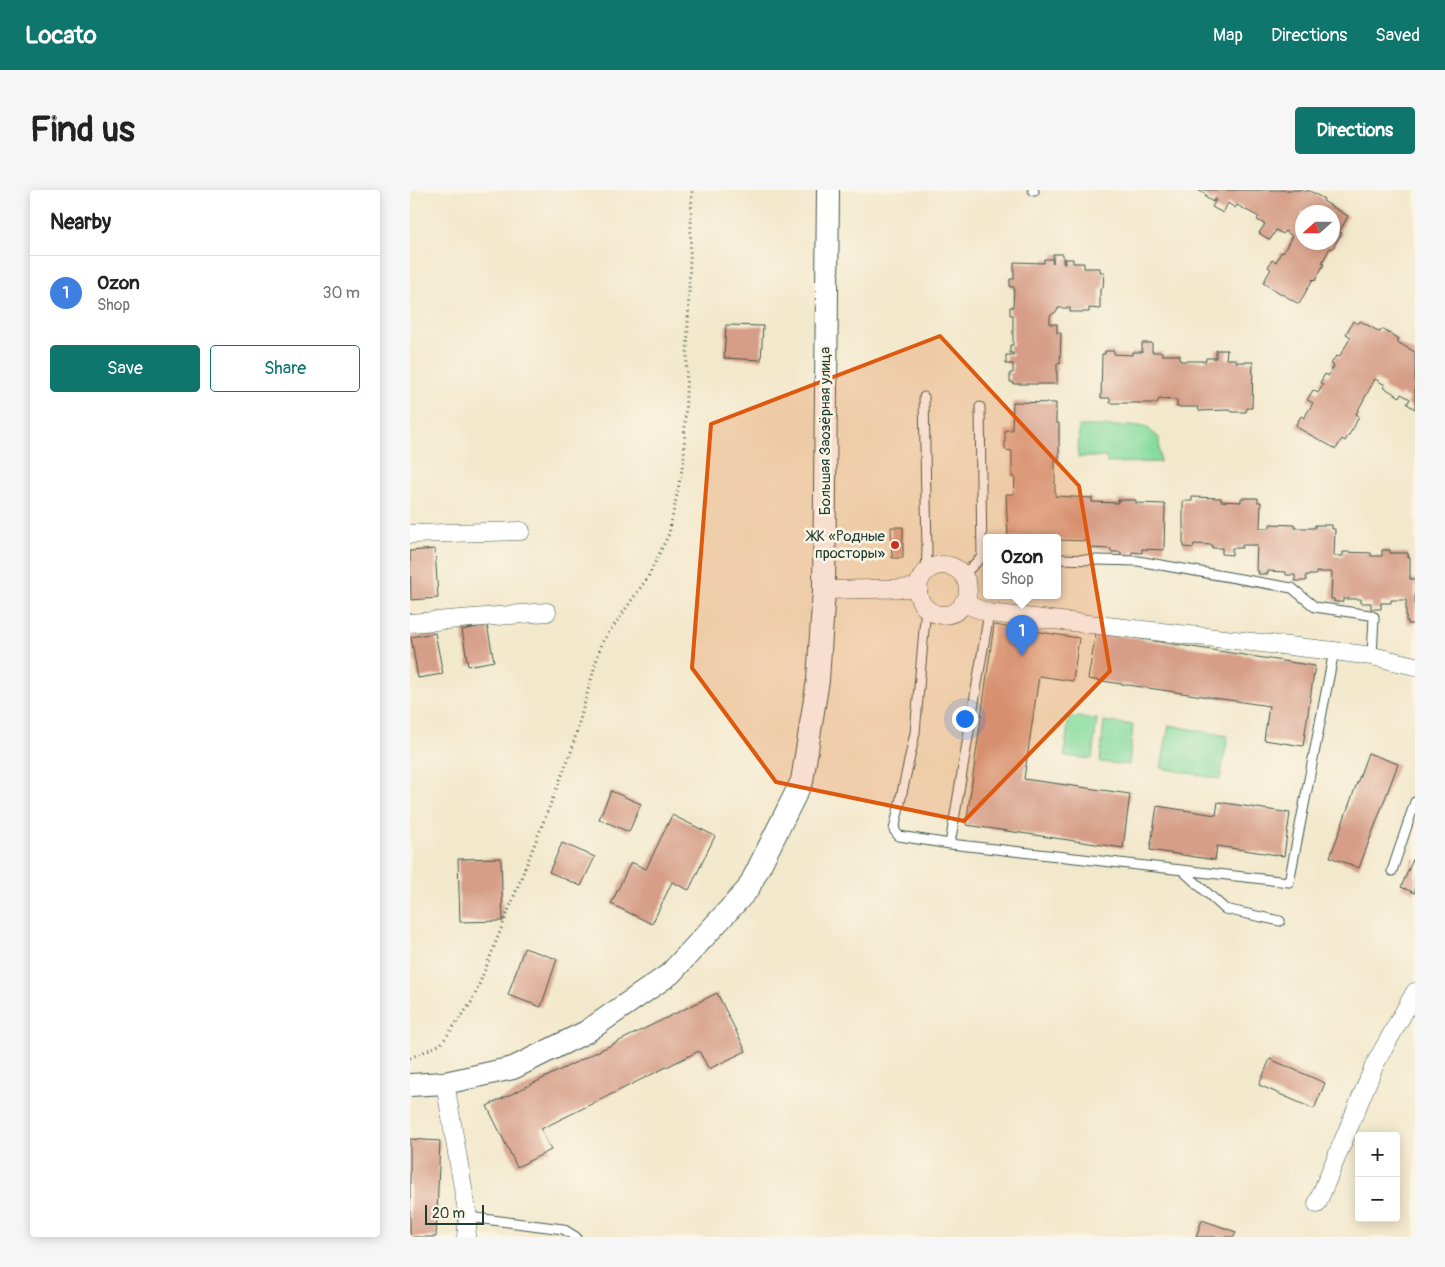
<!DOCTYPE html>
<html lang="en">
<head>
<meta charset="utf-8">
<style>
  :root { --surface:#fff; --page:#f6f6f6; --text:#222; --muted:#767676; --line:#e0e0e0; --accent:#0f766e }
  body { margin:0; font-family:Pangolin,sans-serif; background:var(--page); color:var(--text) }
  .controls { position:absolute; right:15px; bottom:15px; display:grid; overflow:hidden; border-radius:5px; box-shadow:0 2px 12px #0003 }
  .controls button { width:45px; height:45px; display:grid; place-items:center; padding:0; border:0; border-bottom:1px solid var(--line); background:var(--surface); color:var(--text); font:25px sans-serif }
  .compass { position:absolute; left:885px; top:15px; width:45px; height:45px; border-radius:50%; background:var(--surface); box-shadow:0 2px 12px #0003; rotate:249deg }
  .scale { position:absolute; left:15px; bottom:12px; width:59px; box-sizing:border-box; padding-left:5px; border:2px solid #1f3d34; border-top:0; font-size:14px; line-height:18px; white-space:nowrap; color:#1f3d34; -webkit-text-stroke:4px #fcf5e5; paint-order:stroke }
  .you { position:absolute; left:554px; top:528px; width:18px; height:18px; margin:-12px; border:4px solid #fff; border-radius:50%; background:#1a73e8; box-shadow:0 0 0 8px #1a73e833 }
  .badge { display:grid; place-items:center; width:32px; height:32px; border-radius:50%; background:var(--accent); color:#fff; font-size:16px; font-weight:700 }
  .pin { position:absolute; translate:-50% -41px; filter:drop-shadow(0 1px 2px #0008) }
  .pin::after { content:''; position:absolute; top:26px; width:18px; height:15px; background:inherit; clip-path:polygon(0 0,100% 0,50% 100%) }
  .popup { position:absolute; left:573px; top:344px; width:78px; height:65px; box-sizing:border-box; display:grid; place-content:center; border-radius:5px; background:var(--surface); filter:drop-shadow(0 1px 4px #0005); font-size:16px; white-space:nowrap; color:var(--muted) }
  .popup b { font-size:19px; color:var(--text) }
  .popup::after { content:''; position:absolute; left:50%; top:100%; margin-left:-10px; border:10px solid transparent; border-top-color:var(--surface) }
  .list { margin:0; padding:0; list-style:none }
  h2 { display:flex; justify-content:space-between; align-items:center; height:65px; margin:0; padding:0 20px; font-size:21px }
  h2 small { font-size:16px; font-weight:400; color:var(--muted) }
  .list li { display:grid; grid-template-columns:32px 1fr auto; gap:15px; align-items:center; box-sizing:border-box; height:75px; padding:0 20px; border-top:1px solid var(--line) }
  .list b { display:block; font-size:19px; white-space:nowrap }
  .list p { margin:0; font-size:16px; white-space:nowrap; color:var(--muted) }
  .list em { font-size:16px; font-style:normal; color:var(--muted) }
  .actions { display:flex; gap:10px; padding:15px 20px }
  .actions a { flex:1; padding:11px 0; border:1px solid var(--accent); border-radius:5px; text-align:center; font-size:18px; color:var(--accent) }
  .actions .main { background:var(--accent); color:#fff }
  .map { position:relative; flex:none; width:1005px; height:1047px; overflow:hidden; border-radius:5px }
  header { display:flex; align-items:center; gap:30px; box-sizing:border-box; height:70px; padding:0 25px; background:var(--accent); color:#fff }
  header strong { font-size:24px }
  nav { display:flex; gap:28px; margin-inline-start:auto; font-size:18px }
  .intro { display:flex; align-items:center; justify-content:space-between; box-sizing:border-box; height:120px; padding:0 30px }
  h1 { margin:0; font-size:35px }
  .button { padding:12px 22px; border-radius:5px; background:var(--accent); color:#fff; font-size:18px; font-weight:700 }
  main { display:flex; gap:30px; padding:0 30px }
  aside { flex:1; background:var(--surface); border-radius:5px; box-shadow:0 2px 12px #0003 }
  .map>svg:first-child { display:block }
</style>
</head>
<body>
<header>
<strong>Locato</strong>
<nav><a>Map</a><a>Directions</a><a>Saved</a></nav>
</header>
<div class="intro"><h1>Find us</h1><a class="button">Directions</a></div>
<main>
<aside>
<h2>Nearby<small></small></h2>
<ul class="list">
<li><span class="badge" style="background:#3f7fe0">1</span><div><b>Ozon</b><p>Shop</p></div><em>30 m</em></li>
</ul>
<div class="actions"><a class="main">Save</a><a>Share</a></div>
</aside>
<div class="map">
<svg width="1005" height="1047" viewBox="0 0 1005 1047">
  <rect width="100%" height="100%" fill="#fcf5e5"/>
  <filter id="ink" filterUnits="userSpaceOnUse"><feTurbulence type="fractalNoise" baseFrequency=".02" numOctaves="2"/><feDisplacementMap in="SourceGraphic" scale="10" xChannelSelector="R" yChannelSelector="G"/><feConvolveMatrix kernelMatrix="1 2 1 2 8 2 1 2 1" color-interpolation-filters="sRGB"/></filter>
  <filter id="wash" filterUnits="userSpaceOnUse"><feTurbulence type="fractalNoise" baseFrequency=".0096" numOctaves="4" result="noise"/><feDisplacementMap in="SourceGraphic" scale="20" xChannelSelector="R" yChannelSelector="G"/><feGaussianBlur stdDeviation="1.12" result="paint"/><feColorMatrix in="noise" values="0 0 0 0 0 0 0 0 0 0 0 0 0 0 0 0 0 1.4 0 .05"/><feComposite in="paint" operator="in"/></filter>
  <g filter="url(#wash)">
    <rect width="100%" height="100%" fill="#f2e8cc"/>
    <path fill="#86dc9f" stroke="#528c6a" d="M 669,236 L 735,236 L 749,248 L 750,272 L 697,273 L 696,267 L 668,267 Z
      M 659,526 L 687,529 L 682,569 L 654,566 Z
      M 694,531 L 723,535 L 719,575 L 690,572 Z
      M 759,535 L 818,546 L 810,589 L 751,578 Z"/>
    <g id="blocks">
      <path fill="#d69e88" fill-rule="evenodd" d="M 788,0 L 893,0 L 896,2 L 898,0 L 914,9 L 913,11 L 938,26 L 929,42 L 932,43 L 922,59 L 920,58 L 912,73 L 914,74 L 905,91 L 903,89 L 889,114 L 853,93 L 861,79 L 858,77 L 862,70 L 866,72 L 871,62 L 873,63 L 882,46 L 875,41 L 873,44 L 866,40 L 860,50 L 849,43 L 855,34 L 847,30 L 849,27 L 827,15 L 825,18 L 818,13 L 813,23 L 802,17 L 806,10 L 804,9 L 803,12 L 795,7 L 796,5 ZM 892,22 L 922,22 L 922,52 L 892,52 Z
        M 643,64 L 653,64 L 653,73 L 655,73 L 654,69 L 663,69 L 663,73 L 674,73 L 674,78 L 690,78 L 690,82 L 694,82 L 693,98 L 690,98 L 690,119 L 679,118 L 679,122 L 660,122 L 660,118 L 648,118 L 648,120 L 640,126 L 640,134 L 647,134 L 647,143 L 651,143 L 650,174 L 647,173 L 647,194 L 603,194 L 603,192 L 600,192 L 600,183 L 603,183 L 603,174 L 596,174 L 596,165 L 603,165 L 603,163 L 600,163 L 600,155 L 603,155 L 603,125 L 600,125 L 600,117 L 603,117 L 604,97 L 600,97 L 600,89 L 604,89 L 604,72 L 634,73 L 634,69 L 642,69 L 643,73 Z
        M 943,131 L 948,134 L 950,131 L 970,142 L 972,139 L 989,149 L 987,152 L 1005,162 L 1005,219 L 997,214 L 1000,209 L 991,204 L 990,207 L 973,197 L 975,195 L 965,189 L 946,224 L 949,226 L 944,237 L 935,251 L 932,249 L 926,259 L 888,238 L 886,235 L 891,226 L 894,228 L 903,213 L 897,210 L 903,200 L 908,203 L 913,195 L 910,193 L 915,184 L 918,186 L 924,176 L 921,174 L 926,166 L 929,167 L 941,147 L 936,144 Z
        M 316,135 L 353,136 L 351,170 L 314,168 Z
        M 732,153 L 742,153 L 742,162 L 752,162 L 752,165 L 770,165 L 770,171 L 796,171 L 796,168 L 806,168 L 806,160 L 817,160 L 816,169 L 826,169 L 826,172 L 843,172 L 842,218 L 837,218 L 836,222 L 823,222 L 819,220 L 789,221 L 788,217 L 767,217 L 767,210 L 749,209 L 747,213 L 700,213 L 700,208 L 691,208 L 692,164 L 695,164 L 695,161 L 704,161 L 704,164 L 722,165 L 722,162 L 732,162 Z
        M 603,212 L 646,213 L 646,233 L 649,233 L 649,270 L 645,270 L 645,306 L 682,308 L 682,312 L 708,313 L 708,310 L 726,310 L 726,313 L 755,314 L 754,360 L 732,359 L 732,363 L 722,362 L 721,369 L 711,369 L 711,362 L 701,362 L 701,359 L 679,358 L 679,351 L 647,350 L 647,347 L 598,347 L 596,304 L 604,304 L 605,287 L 602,287 L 602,261 L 595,260 L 595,240 L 602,240 Z
        M 782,307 L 811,308 L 811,311 L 831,312 L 831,308 L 848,308 L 848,312 L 851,312 L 850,338 L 860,338 L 860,334 L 885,335 L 885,338 L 905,338 L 905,335 L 922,335 L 922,339 L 925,339 L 924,366 L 933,366 L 933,362 L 961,363 L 961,366 L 972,366 L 972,360 L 980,360 L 980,363 L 998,363 L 998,367 L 1000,367 L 1000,389 L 1005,389 L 1005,434 L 998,434 L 998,431 L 996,431 L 996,410 L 981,410 L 981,413 L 971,413 L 971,419 L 961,419 L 961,413 L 951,413 L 951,409 L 933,409 L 933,412 L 924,412 L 924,409 L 921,409 L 922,382 L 906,382 L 906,385 L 896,385 L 896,391 L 885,391 L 885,385 L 876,385 L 876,382 L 858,381 L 858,384 L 848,384 L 849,381 L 846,381 L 847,355 L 832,355 L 832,358 L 822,358 L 822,365 L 812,364 L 812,358 L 802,358 L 802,355 L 784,354 L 783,358 L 774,357 L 774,354 L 773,354 L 773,311 L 782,311 Z
        M 481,337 L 493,337 L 493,368 L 482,368 Z
        M 25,359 L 28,408 L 1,410 L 0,361 Z
        M 77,435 L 84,471 L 58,476 L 52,440 Z
        M 584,435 L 669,448 L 663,491 L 629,486 L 614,589 L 720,604 L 713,658 L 556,635 Z
        M 686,442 L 905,476 L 893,556 L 854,550 L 859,516 L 678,489 Z
        M 25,443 L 33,484 L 8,488 L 1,447 Z
        M 958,563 L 988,574 L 949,678 L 920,667 Z
        M 201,601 L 231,614 L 219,642 L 189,629 Z
        M 808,612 L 880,623 L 874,666 L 807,656 L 805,670 L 740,660 L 747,616 L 806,625 Z
        M 262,625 L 305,646 L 279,700 L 262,692 L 242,734 L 201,714 L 221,672 L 236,679 Z
        M 152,653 L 185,667 L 171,696 L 139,682 Z
        M 1005,665 L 1005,703 L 991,697 Z
        M 91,668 L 93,731 L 50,732 L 48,669 Z
        M 114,758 L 147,769 L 131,817 L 98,805 Z
        M 307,803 L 336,861 L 299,879 L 289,861 L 131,939 L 141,960 L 107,977 L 77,916 Z
        M 860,869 L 915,893 L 904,919 L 849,895 Z
        M 0,949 L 30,951 L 26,1047 L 0,1047 Z
        M 792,1030 L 826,1042 L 824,1047 L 786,1047 Z"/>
    </g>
  </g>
  <g filter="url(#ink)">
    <use href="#blocks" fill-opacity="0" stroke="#3f574b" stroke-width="1"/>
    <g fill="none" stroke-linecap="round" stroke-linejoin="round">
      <g stroke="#3f574b" stroke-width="11">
        <path id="service" d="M 623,0 L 624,1
          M 514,207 L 517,361 L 516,383
          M 647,369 L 728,371 L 882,398 L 905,417 L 960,425 L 964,427 L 962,466
          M 553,385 L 572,367 L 570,217
          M 516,417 L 505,543 L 484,640 L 489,646 L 540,654
          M 579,423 L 540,654 L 879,692 L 924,461
          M 773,681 L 815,719 L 870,731
          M 982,681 L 1005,612
          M 58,1027 L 153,1039 L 166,1047"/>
      </g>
      <g stroke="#3f574b" stroke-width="19">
        <path id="minor" d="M 0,344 L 111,341
          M508 400a25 25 0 1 1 50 0a25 25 0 1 1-50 0Z
          M 414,400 L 509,398
          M 553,413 L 579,423 L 924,461 L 962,466 L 1005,476
          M 0,433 L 137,422
          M 35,893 L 58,1027 L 56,1047
          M 907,1014 L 965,874 L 1005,802"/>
      </g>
      <g stroke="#3f574b" stroke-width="24">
        <path id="tertiary" d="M 0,895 L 35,893 L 103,878 L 176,842 L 260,784 L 338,699 L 392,591 L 408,490 L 414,400 L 418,0"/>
      </g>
      <path stroke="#3f574b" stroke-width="3" stroke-dasharray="1 4" stroke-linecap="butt" d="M 0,868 L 31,854 L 63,810 L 161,562 L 191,454 L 238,387 L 259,344 L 274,269 L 282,0"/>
      <use href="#service" stroke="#fff" stroke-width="9"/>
      <use href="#minor" stroke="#fff" stroke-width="18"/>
      <use href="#tertiary" stroke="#fff" stroke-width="22"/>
    </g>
  </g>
  <path fill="#de580e" fill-opacity="0.2" stroke="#de580e" stroke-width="4" stroke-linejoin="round" d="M 530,146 L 669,296 L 700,481 L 554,631 L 366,592 L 282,478 L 301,234 Z"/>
  <circle fill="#c8321e" stroke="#fcf5e5" stroke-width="2" cx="485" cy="355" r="5"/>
  <g text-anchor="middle" stroke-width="5" stroke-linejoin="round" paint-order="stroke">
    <g font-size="15" fill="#1f3d34" stroke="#fcf5e5">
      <text transform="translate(415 241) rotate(-90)" y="5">Большая Заозёрная улица</text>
    </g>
    <g font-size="15" fill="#1f3d34" stroke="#fcf5e5" text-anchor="end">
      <text x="475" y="351">ЖК «Родные<tspan x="475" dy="17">просторы»</tspan></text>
    </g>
  </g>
</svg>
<div class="controls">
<button>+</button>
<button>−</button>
</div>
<svg class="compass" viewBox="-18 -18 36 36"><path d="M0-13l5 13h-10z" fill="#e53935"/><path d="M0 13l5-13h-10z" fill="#767676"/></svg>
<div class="scale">20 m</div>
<div class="you"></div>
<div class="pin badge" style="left:612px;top:466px;background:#3f7fe0">1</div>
<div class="popup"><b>Ozon</b>Shop</div>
</div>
</main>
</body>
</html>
